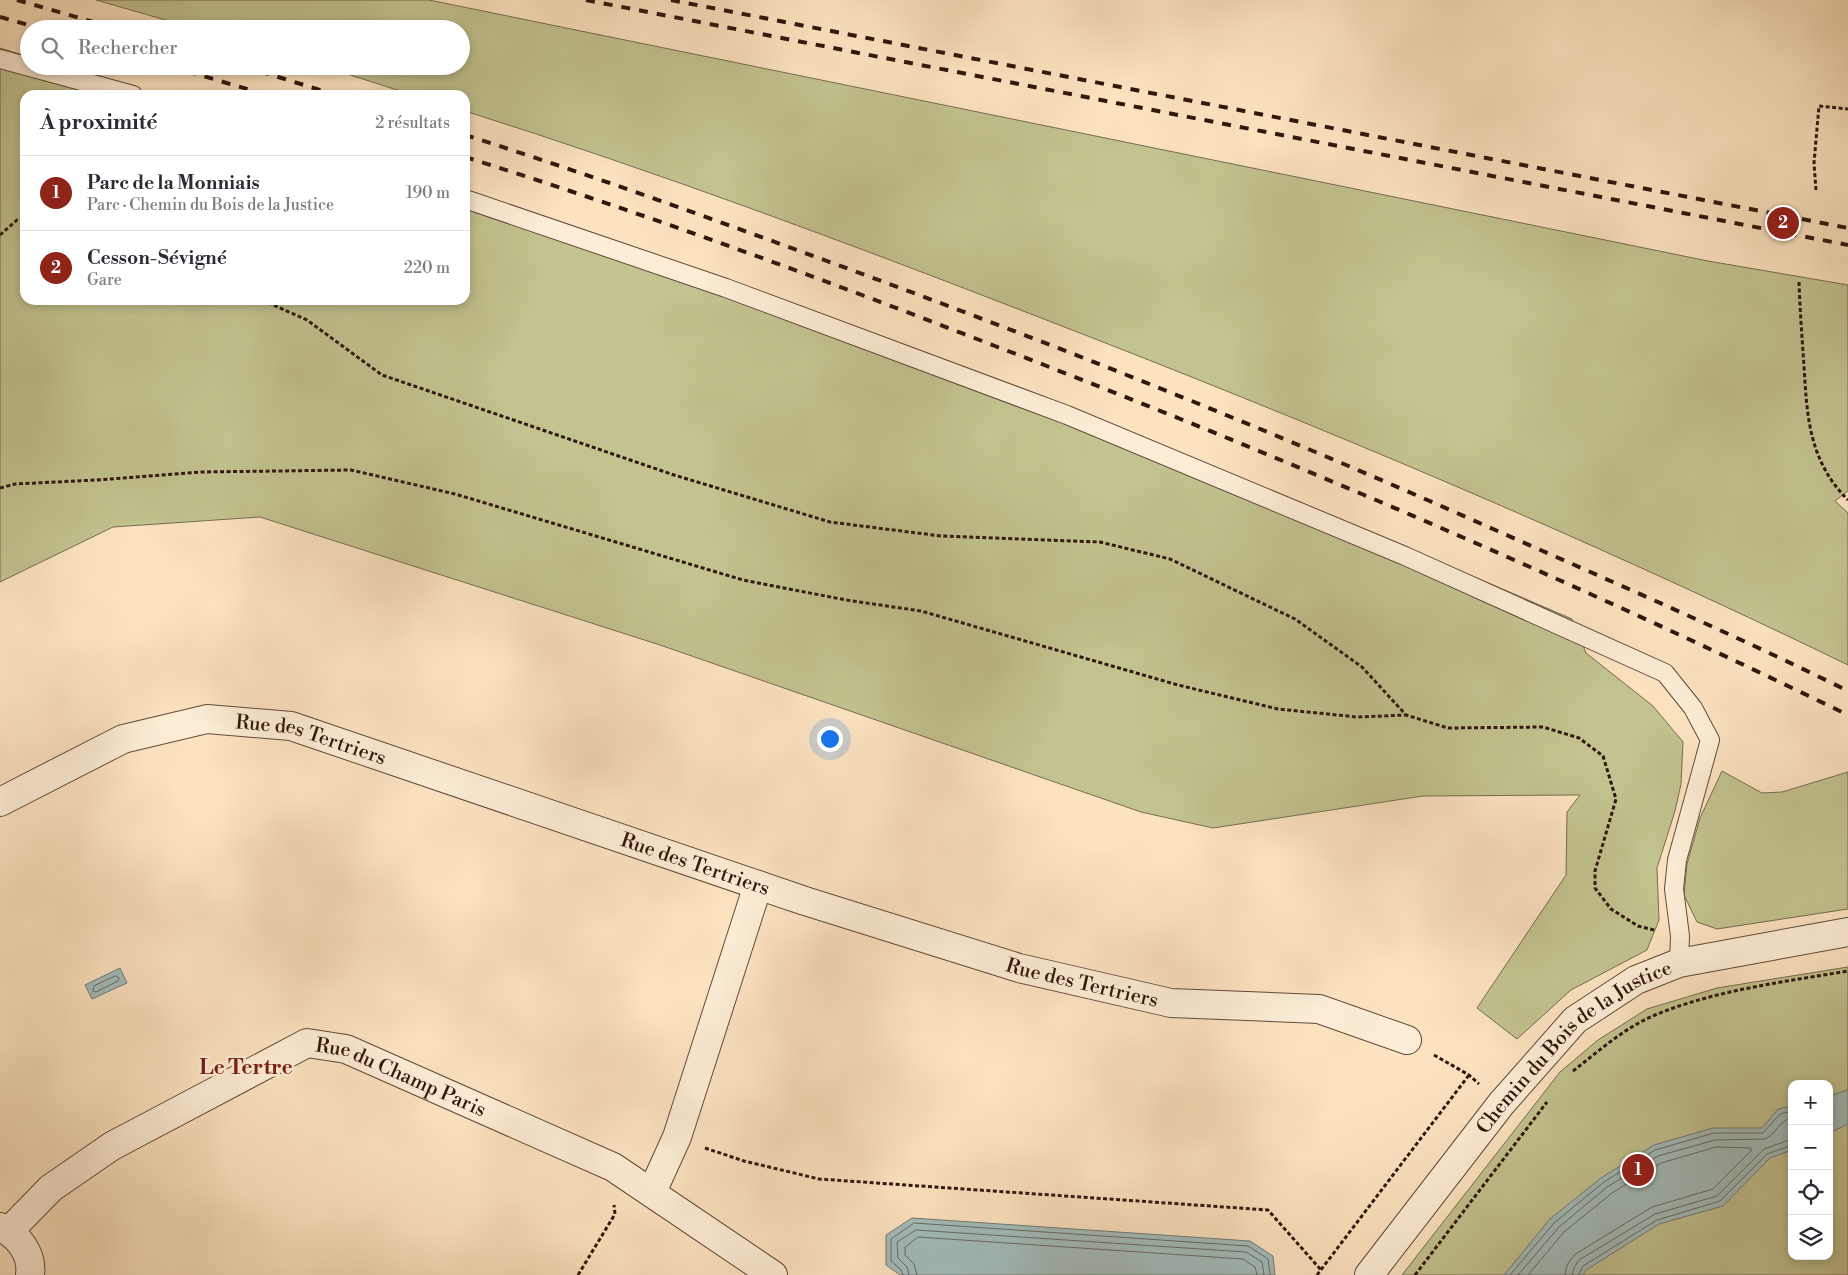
<!DOCTYPE html>
<html lang="fr">
<head>
<meta charset="utf-8">
<style>
  :root { --surface:#fff; --page:#f7f7f7; --text:#2b2b33; --muted:#7c7c81; --line:#e1e1e2; --accent:#8f2418 }
  body { margin:0; font-family:"Libre Bodoni",serif; background:var(--page); color:var(--text) }
  .controls { position:absolute; right:15px; bottom:15px; display:grid; overflow:hidden; border-radius:10px; box-shadow:0 2px 8px #0003 }
  .controls button { width:45px; height:45px; display:grid; place-items:center; padding:0; border:0; border-bottom:1px solid var(--line); background:var(--surface); color:var(--text); font:25px sans-serif }
  .you { position:absolute; left:829px; top:738px; width:18px; height:18px; margin:-12px; border:4px solid #fff; border-radius:50%; background:#1a73e8; box-shadow:0 0 0 8px #1a73e833 }
  .badge { display:grid; place-items:center; width:32px; height:32px; border-radius:50%; background:var(--accent); color:#fff; font-size:16px; font-weight:700 }
  .pin { position:absolute; translate:-50% -50%; border:2px solid #fff; box-shadow:0 1px 5px #0006 }
  .list { margin:0; padding:0; list-style:none }
  h2 { display:flex; justify-content:space-between; align-items:center; height:65px; margin:0; padding:0 20px; font-size:21px }
  h2 small { font-size:16px; font-weight:400; color:var(--muted) }
  .list li { display:grid; grid-template-columns:32px 1fr auto; gap:15px; align-items:center; box-sizing:border-box; height:75px; padding:0 20px; border-top:1px solid var(--line) }
  .list b { display:block; font-size:19px; white-space:nowrap }
  .list p { margin:0; font-size:16px; white-space:nowrap; color:var(--muted) }
  .list em { font-size:16px; font-style:normal; color:var(--muted) }
  .icon { flex:none; width:28px; height:28px; fill:none; stroke:currentColor; stroke-width:2; stroke-linecap:round; stroke-linejoin:round }
  .map { position:relative; flex:none; width:1848px; height:1275px; overflow:hidden }
  .search { position:absolute; background:var(--surface); box-shadow:0 2px 8px #0003; left:20px; top:20px; width:450px; height:55px; display:flex; align-items:center; gap:12px; box-sizing:border-box; padding:0 18px; border-radius:28px; color:var(--muted); font-size:19px }
  .panel { position:absolute; background:var(--surface); box-shadow:0 2px 8px #0003; left:20px; top:90px; width:450px; height:215px; border-radius:15px }
  .map>svg:first-child { display:block }
</style>
</head>
<body>
<div class="map">
<svg width="1848" height="1275" viewBox="0 0 1848 1275">
  <rect width="100%" height="100%" fill="#fce3c0"/>
  <filter id="stains"><feTurbulence type="fractalNoise" baseFrequency=".004" numOctaves="4"/><feColorMatrix values="0 0 0 0 .2 0 0 0 0 .09 0 0 0 0 .02 0 0 0 .5 -.17"/></filter>
  <radialGradient id="worn" r=".72"><stop offset=".6" stop-color="#630" stop-opacity="0"/><stop offset="1" stop-color="#630" stop-opacity=".3"/></radialGradient>
  <path fill="#c2c390" stroke="#786d4e" fill-rule="evenodd" d="M 96,0 L 429,0 L 1708,261 L 1848,285 L 1848,491 L 1835,501 L 1848,513 L 1848,665 C 1583,536 1311,422 1036,316 C 848,243 658,172 465,111 L 465,95 L 413,95 L 322,66 L 461,66 L 461,29 L 197,29 Z
    M 0,48 L 29,57 L 29,66 L 60,66 L 154,95 L 25,95 L 25,300 L 465,300 L 465,192 C 842,312 1210,462 1572,619 L 1586,653 L 1653,706 L 1683,742 L 1681,784 L 1675,811 L 1657,868 L 1659,920 L 1647,950 L 1571,990 L 1517,1039 L 1477,1008 L 1566,875 L 1567,812 L 1580,795 L 1423,796 L 1213,828 L 1141,812 L 660,645 L 260,517 L 113,527 L 0,582 Z
    M 1722,771 L 1762,793 L 1782,792 L 1848,772 L 1848,909 L 1717,929 L 1697,922 L 1684,895 L 1687,864 L 1700,818 Z
    M 1848,967 L 1848,1275 L 1402,1275 L 1560,1072 L 1598,1040 L 1647,1009 L 1717,988 ZM 1792,1084 L 1829,1084 L 1829,1256 L 1792,1256 Z"/>
  <path fill="#a2bcbb" stroke="#747a75" d="M 120,968 L 127,983 L 92,999 L 85,985 Z
    M 1848,1090 L 1848,1124 L 1829,1133 L 1829,1096 Z
    M 1792,1106 L 1792,1150 L 1770,1158 L 1723,1206 L 1659,1224 L 1586,1270 L 1583,1275 L 1504,1275 L 1550,1219 L 1601,1178 L 1654,1145 L 1713,1128 L 1762,1128 L 1778,1109 Z
    M 912,1218 L 1250,1241 L 1273,1256 L 1275,1275 L 900,1275 L 886,1265 L 886,1235 Z"/>
  <g fill="none" stroke-linecap="round" stroke-linejoin="round">
    <path stroke="#686a64" stroke-width="1" d="M 116,976 L 119,978 L 118,981 L 96,992 L 93,991 L 94,986 Z
      M 903,1275 L 901,1270 L 891,1261 L 891,1239 L 914,1223 L 1248,1246 L 1268,1259 L 1270,1275
      M 909,1275 L 907,1267 L 898,1258 L 897,1242 L 916,1230 L 1246,1252 L 1262,1262 L 1264,1275
      M 917,1275 L 914,1264 L 905,1255 L 905,1247 L 918,1237 L 1243,1259 L 1255,1267 L 1257,1275
      M 1510,1275 L 1554,1223 L 1604,1182 L 1655,1150 L 1714,1133 L 1763,1133 L 1780,1114 L 1792,1111
      M 1518,1275 L 1559,1227 L 1607,1187 L 1658,1156 L 1715,1140 L 1765,1139 C 1776,1134 1779,1121 1792,1117
      M 1528,1275 L 1564,1232 L 1612,1193 L 1661,1163 L 1716,1147 L 1751,1148 L 1751,1151 L 1713,1189 L 1652,1207 L 1574,1255 L 1567,1265 L 1565,1275
      M 1572,1275 L 1574,1268 L 1579,1260 L 1655,1214 L 1717,1196 L 1764,1149 L 1792,1139
      M 1579,1275 L 1583,1266 L 1657,1220 L 1720,1201 L 1767,1154 L 1792,1145"/>
    <g stroke="#624a39" stroke-width="20">
      <path id="lane" d="M 0,59 L 133,95
        M 465,199 L 726,288 L 1067,415 L 1405,556 L 1665,673 L 1693,708 L 1710,740 L 1677,860 L 1674,889 L 1680,936 L 1679,963"/>
    </g>
    <g stroke="#624a39" stroke-width="30">
      <g id="street">
        <path id="s1" d="M 0,802 L 123,739 L 207,719 L 291,726 L 805,901 L 1019,968 L 1171,1003 L 1319,1009 L 1407,1040"/>
        <path d="M 652,1192 L 677,1137 L 758,885"/>
        <path d="M 0,1227 C 18,1235 33,1254 30,1275"/>
        <path id="s2" d="M 9,1231 L 51,1188 L 112,1146 L 307,1043 L 346,1049 L 613,1167 L 773,1275"/>
        <path id="s3" d="M 1369,1275 L 1501,1104 L 1575,1020 L 1636,980 L 1679,963 L 1848,932"/>
      </g>
    </g>
    <path stroke="#2f170c" stroke-width="3" stroke-dasharray="4 2.5" stroke-linecap="butt" d="M 1816,190 L 1814,163 L 1819,106 L 1848,109
      M 0,235 L 17,220 L 25,221
      M 1799,282 C 1800,310 1802,338 1804,366 C 1807,417 1809,461 1848,500
      M 262,300 L 307,320 L 382,375 L 674,475 L 830,522 L 941,536 L 1100,542 L 1170,559 L 1295,619 L 1362,667 L 1406,715 L 1448,728 L 1543,727 L 1579,738 L 1603,756 L 1616,799 L 1595,871 L 1595,888 L 1611,909 L 1638,926 L 1654,930
      M 0,488 L 15,484 L 96,480 L 201,472 L 351,470 L 455,494 L 743,580 L 846,600 L 921,611 L 1178,685 L 1278,709 L 1357,717 L 1406,715
      M 1434,1055 L 1469,1075 L 1479,1084
      M 1573,1071 C 1599,1051 1624,1028 1655,1015 C 1716,990 1783,982 1848,971
      M 705,1148 L 744,1161 L 819,1179 L 1268,1210 L 1321,1270
      M 578,1275 L 615,1214 L 614,1205
      M 1317,1275 L 1469,1075
      M 1415,1275 L 1547,1102"/>
    <use href="#lane" stroke="#fdedd6" stroke-width="18"/>
    <use href="#street" stroke="#fdedd6" stroke-width="28"/>
    <path stroke="#2f170c" stroke-width="4" stroke-dasharray="9 9" stroke-linecap="butt" d="M 17,0 L 118,29
      M 586,0 L 1848,245
      M 671,0 L 1848,228
      M 0,17 L 43,29
      M 170,66 L 267,95
      M 243,66 L 336,95
      M 465,135 C 579,171 693,212 805,253 C 1028,334 1249,421 1466,517 C 1594,574 1723,629 1848,691
      M 465,157 C 644,213 820,278 995,346 C 1284,457 1569,579 1848,715"/>
  </g>
  <g text-anchor="middle" stroke-width="5" stroke-linejoin="round" paint-order="stroke">
    <g font-size="20" fill="#2f170c" stroke="#fdedd6">
      <text dy="7" stroke="none"><textPath href="#s1" startOffset="331">Rue des Tertriers</textPath></text>
      <text dy="7" stroke="none"><textPath href="#s1" startOffset="736">Rue des Tertriers</textPath></text>
      <text dy="7" stroke="none"><textPath href="#s1" startOffset="1141">Rue des Tertriers</textPath></text>
      <text dy="7" stroke="none"><textPath href="#s3" startOffset="310">Chemin du Bois de la Justice</textPath></text>
      <text dy="7" stroke="none"><textPath href="#s2" startOffset="455">Rue du Champ Paris</textPath></text>
    </g>
    <g font-size="21" font-weight="bold" fill="#7a1f14" stroke="#fdedd6">
      <text x="246" y="1074">Le Tertre</text>
    </g>
  </g>
  <rect width="100%" height="100%" filter="url(#stains)"/>
  <rect width="100%" height="100%" fill="url(#worn)"/>
</svg>
<div class="controls">
<button>+</button>
<button>−</button>
<button><svg class="icon" aria-label="locate" viewBox="0 0 24 24"><circle cx="12" cy="12" r="6"/><path d="M12 2v4M12 18v4M2 12h4M18 12h4"/></svg></button>
<button><svg class="icon" aria-label="layers" viewBox="0 0 24 24"><path d="M12 4l9 5-9 5-9-5zM3 14l9 5 9-5"/></svg></button>
</div>
<div class="you"></div>
<div class="pin badge" style="left:1638px;top:1170px">1</div>
<div class="pin badge" style="left:1783px;top:223px">2</div>
<div class="search"><svg class="icon" aria-label="search" viewBox="0 0 24 24"><circle cx="10" cy="10" r="6"/><path d="M15 15l6 6"/></svg>Rechercher</div>
<section class="panel">
<h2>À proximité<small>2 résultats</small></h2>
<ul class="list">
<li><span class="badge">1</span><div><b>Parc de la Monniais</b><p>Parc · Chemin du Bois de la Justice</p></div><em>190 m</em></li>
<li><span class="badge">2</span><div><b>Cesson-Sévigné</b><p>Gare</p></div><em>220 m</em></li>
</ul>
</section>
</div>
</body>
</html>
